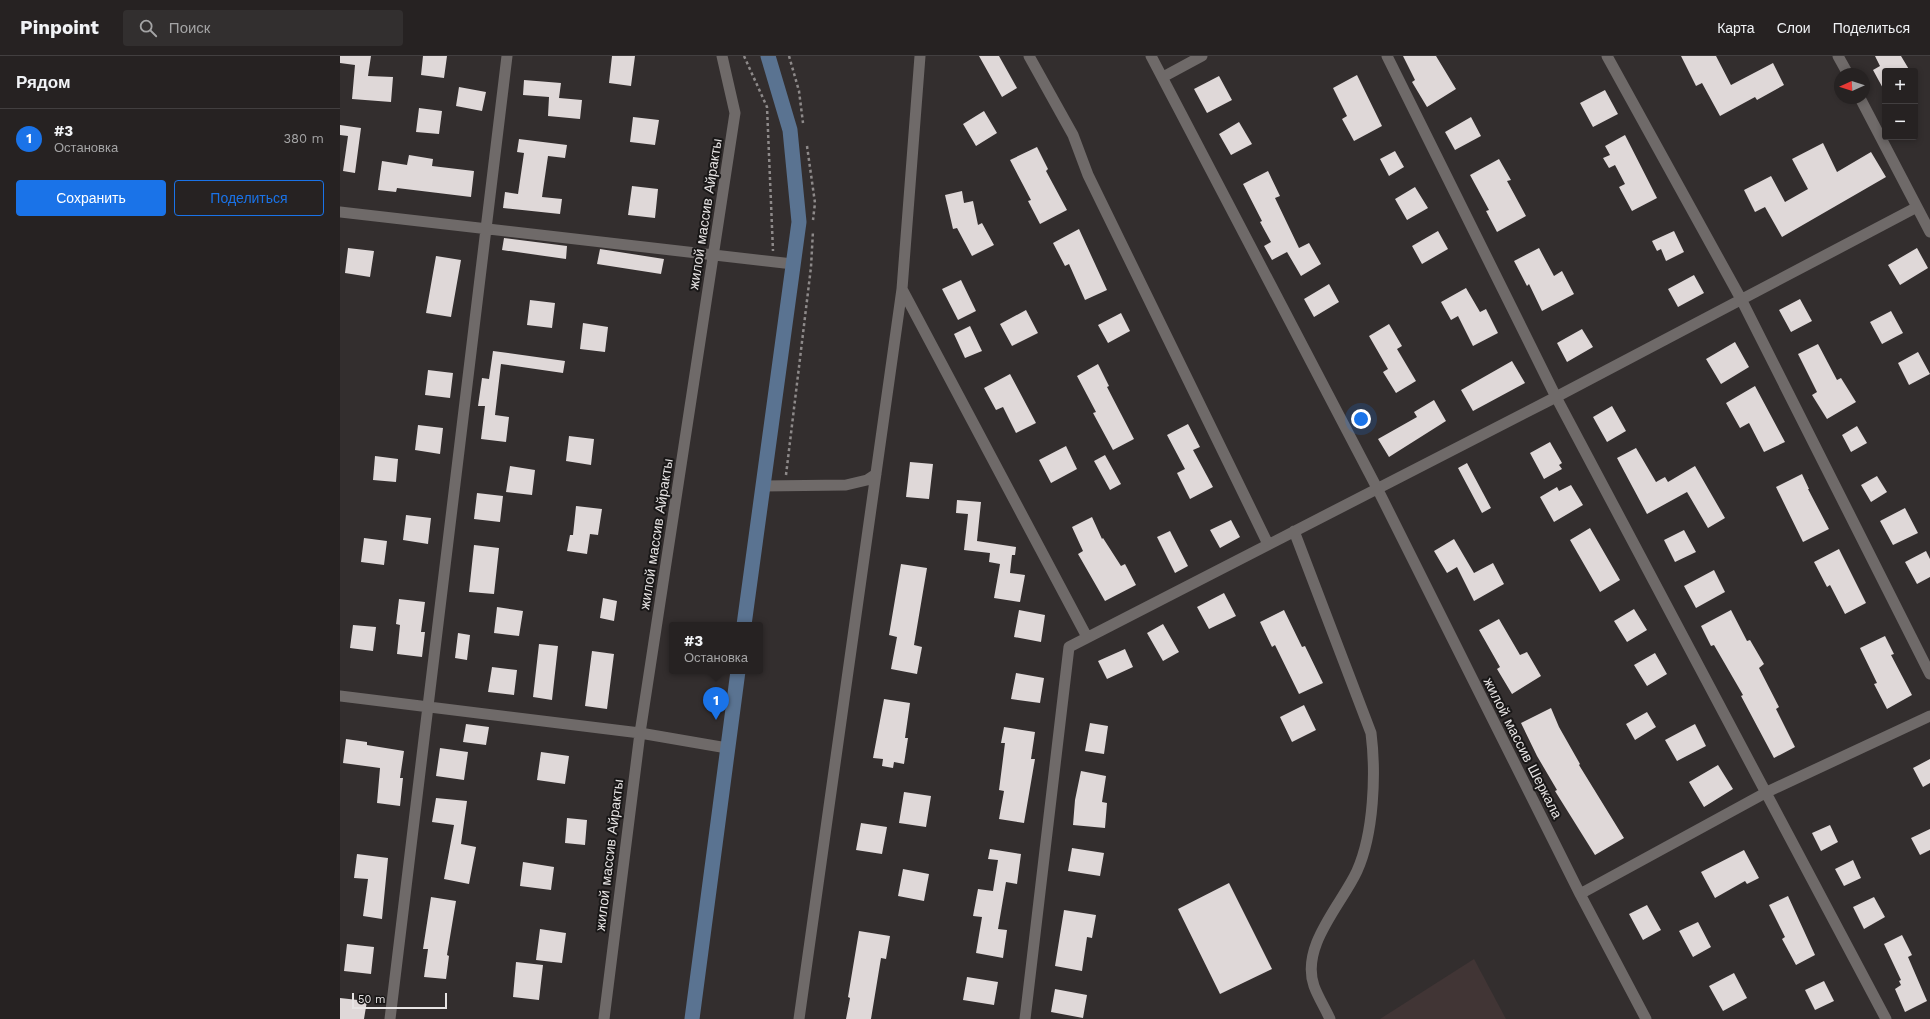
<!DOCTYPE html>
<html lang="ru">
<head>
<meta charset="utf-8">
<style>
  :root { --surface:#262222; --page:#322f2f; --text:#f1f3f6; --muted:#a4a4a5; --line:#423f40; --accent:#1a73e8 }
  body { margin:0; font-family:"Work Sans",sans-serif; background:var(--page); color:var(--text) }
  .controls { position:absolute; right:12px; top:12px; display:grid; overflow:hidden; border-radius:4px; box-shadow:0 2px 6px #0003 }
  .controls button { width:36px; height:36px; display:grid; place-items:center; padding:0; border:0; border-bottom:1px solid var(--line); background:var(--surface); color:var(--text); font:20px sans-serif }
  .compass { position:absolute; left:1494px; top:12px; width:36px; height:36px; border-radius:50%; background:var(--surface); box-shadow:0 2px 6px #0003; rotate:267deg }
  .scale { position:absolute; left:12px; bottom:10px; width:95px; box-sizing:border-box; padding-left:4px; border:2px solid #e7e4e4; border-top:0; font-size:11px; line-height:14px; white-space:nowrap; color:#e7e4e4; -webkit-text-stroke:3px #191717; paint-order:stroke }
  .you { position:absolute; left:1021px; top:363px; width:14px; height:14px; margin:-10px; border:3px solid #fff; border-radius:50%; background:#1a73e8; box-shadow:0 0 0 6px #1a73e833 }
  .badge { display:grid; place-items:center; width:26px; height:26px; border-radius:50%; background:var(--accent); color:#fff; font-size:13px; font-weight:700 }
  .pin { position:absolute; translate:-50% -33px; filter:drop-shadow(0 1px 2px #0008) }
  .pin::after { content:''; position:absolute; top:21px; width:14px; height:12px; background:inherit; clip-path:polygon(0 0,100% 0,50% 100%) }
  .popup { position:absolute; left:329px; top:566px; width:94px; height:52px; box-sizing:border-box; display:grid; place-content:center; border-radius:4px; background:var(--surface); filter:drop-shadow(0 1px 3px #0005); font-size:13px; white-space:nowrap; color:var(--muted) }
  .popup b { font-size:15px; color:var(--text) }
  .popup::after { content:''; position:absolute; left:50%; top:100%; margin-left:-8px; border:8px solid transparent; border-top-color:var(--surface) }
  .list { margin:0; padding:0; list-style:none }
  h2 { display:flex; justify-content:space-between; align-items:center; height:52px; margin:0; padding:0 16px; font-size:17px }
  h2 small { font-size:13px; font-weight:400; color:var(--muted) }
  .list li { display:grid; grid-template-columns:26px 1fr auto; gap:12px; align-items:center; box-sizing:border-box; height:60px; padding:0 16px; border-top:1px solid var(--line) }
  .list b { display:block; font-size:15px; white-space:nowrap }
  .list p { margin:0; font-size:13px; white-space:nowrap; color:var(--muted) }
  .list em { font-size:13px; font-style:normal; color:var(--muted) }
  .actions { display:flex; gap:8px; padding:12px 16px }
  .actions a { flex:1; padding:9px 0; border:1px solid var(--accent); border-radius:4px; text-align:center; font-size:14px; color:var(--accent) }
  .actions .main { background:var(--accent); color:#fff }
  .icon { flex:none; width:22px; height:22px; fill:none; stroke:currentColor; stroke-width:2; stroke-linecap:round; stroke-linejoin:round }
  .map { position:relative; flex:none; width:1590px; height:963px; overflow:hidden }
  header { display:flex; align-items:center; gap:24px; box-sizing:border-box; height:56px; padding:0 20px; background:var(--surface); border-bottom:1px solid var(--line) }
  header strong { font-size:19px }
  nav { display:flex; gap:22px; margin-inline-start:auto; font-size:14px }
  .search { width:280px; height:36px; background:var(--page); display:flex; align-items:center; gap:10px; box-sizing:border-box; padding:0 14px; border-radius:4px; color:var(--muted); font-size:15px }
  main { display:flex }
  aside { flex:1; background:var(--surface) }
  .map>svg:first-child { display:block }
</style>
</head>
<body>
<header>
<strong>Pinpoint</strong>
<div class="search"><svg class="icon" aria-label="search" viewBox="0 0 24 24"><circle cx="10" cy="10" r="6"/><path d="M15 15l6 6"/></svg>Поиск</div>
<nav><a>Карта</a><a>Слои</a><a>Поделиться</a></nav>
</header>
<main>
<aside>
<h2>Рядом<small></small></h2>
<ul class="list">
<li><span class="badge">1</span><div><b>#3</b><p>Остановка</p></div><em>380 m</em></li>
</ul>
<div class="actions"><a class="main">Сохранить</a><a>Поделиться</a></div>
</aside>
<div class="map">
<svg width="1590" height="963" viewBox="0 0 1590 963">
  <rect width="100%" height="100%" fill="#332e2e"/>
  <path fill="#413535" d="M 1134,903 L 1166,963 L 1040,963 Z"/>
  <path fill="#dfd8d8" d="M 0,0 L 31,0 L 28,20 L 53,21 L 51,46 L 12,43 L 15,9 L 0,7 Z
    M 83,0 L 107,0 L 104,22 L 81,19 Z
    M 272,0 L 295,0 L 291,30 L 269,27 Z
    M 639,0 L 659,0 L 677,32 L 662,41 Z
    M 1063,0 L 1096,0 L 1116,33 L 1087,51 L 1072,26 L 1075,24 Z
    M 1341,0 L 1376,0 L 1391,29 L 1433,7 L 1444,29 L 1417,44 L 1415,41 L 1380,60 L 1362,27 L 1356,30 Z
    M 1535,0 L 1561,0 L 1570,15 L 1545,15 L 1545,36 L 1533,14 L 1540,10 Z
    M 1017,19 L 1042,70 L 1014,85 L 1002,63 L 1007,60 L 993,32 Z
    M 879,20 L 892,44 L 867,57 L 854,33 Z
    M 184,24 L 221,27 L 219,42 L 242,44 L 240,63 L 208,60 L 209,41 L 183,39 Z
    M 119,31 L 146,36 L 142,55 L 116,50 Z
    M 1265,34 L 1278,58 L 1253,71 L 1240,47 Z
    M 79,52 L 102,55 L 99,78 L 76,76 Z
    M 644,55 L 657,77 L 636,90 L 623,68 Z
    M 293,61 L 319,64 L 315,89 L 290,86 Z
    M 1131,61 L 1141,80 L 1115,94 L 1105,76 Z
    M 899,66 L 912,88 L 891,99 L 879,78 Z
    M 0,69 L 21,72 L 15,117 L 3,115 L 8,80 L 0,79 Z
    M 1285,79 L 1317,142 L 1292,155 L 1279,131 L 1285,128 L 1275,109 L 1269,112 L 1263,102 L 1270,99 L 1265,90 Z
    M 179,83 L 227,89 L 225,102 L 208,100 L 202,141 L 222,143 L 220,158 L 163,152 L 165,136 L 178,138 L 184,97 L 177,96 Z
    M 1483,87 L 1497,116 L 1531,96 L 1546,121 L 1442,181 L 1425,151 L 1415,156 L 1404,134 L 1431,120 L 1445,146 L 1468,133 L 1452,103 Z
    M 697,91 L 708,113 L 706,115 L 727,154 L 700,168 L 688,145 L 691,144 L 670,104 Z
    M 1055,95 L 1064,111 L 1049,120 L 1040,103 Z
    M 69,99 L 93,103 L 92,110 L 134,115 L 131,141 L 57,132 L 56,136 L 38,134 L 42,105 L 67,109 Z
    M 1159,103 L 1171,124 L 1167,125 L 1186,160 L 1157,176 L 1146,155 L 1149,154 L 1130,119 Z
    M 928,115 L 940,140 L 935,142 L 959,192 L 969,187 L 981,208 L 961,220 L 947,196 L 932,204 L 924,190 L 931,186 L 920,166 L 922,165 L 903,128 Z
    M 292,130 L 318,133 L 315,162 L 288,159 Z
    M 1075,131 L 1088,152 L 1067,164 L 1055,143 Z
    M 622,135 L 624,147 L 633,145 L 638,169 L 642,167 L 654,189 L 632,200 L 617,172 L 613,173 L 605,139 Z
    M 739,173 L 767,234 L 745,244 L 729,208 L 725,210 L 713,187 Z
    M 1098,175 L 1108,193 L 1082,208 L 1072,190 Z
    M 1334,175 L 1344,196 L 1326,205 L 1321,193 L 1317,195 L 1312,185 Z
    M 164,182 L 227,190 L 226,203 L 162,194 Z
    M 8,192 L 34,195 L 30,221 L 5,217 Z
    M 1199,192 L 1214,220 L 1222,215 L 1234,238 L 1202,255 L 1189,228 L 1187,230 L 1174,205 Z
    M 1577,192 L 1588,212 L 1560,229 L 1548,209 Z
    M 260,193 L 324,203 L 321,218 L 257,208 Z
    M 96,200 L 121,204 L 111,261 L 86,257 Z
    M 1354,219 L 1364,237 L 1338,251 L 1328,233 Z
    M 621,224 L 636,255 L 618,264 L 602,233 Z
    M 989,228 L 999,246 L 974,261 L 964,243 Z
    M 1126,232 L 1140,256 L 1146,253 L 1158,277 L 1133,290 L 1118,260 L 1111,264 L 1101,246 Z
    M 1460,243 L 1472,265 L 1451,276 L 1439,254 Z
    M 190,244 L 215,247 L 212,272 L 187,269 Z
    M 686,254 L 698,277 L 672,290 L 660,268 Z
    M 1551,255 L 1563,277 L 1542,288 L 1530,266 Z
    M 781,257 L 790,275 L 768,287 L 758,269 Z
    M 243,267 L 268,271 L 265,296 L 240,293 Z
    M 1049,268 L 1062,290 L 1057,293 L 1076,325 L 1056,337 L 1043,316 L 1048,313 L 1029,280 Z
    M 630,270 L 642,295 L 625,302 L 614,278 Z
    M 1242,273 L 1253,291 L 1227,306 L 1217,287 Z
    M 1395,286 L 1409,311 L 1381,328 L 1366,303 Z
    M 1478,288 L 1497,324 L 1501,322 L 1516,346 L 1487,363 L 1472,339 L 1477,336 L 1458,298 Z
    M 153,295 L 225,305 L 223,317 L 161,308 L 155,359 L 169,361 L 166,386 L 141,383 L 145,350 L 138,350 L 142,322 L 149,323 Z
    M 1578,296 L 1590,318 L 1569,329 L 1558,307 Z
    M 1172,305 L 1185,327 L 1133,355 L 1121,334 Z
    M 758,308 L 769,330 L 767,331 L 794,383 L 773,394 L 753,357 L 756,356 L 737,320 Z
    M 88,314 L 113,317 L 110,342 L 85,339 Z
    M 670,318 L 696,367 L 676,377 L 663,351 L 656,354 L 644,332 Z
    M 1415,330 L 1445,386 L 1424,396 L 1409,367 L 1400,372 L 1386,347 Z
    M 1094,344 L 1106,365 L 1049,401 L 1038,383 L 1077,361 L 1074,356 Z
    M 1272,350 L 1286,375 L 1267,386 L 1253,361 Z
    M 848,368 L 860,391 L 853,394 L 873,431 L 850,443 L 837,417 L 845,413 L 827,379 Z
    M 78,369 L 103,372 L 100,398 L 75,394 Z
    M 1517,370 L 1527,387 L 1511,396 L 1502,379 Z
    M 229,380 L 254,383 L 251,409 L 226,405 Z
    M 1210,386 L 1222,407 L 1219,409 L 1222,413 L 1204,423 L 1190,397 Z
    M 726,390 L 737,413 L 711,427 L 699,404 Z
    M 1296,392 L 1316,426 L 1325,421 L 1328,426 L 1355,410 L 1385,462 L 1368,472 L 1347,436 L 1307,458 L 1277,402 Z
    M 765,399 L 781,428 L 770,434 L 754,405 Z
    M 35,400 L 58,403 L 56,426 L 33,424 Z
    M 570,406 L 593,408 L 589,443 L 566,441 Z
    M 1127,407 L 1151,452 L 1142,457 L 1118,412 Z
    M 170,410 L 195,414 L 192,439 L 166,436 Z
    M 1462,418 L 1469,433 L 1468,433 L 1489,473 L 1463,486 L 1436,431 Z
    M 1537,420 L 1547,436 L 1531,446 L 1521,429 Z
    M 1231,429 L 1243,449 L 1214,466 L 1200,441 L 1217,431 L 1219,435 Z
    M 137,437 L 163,440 L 160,466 L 134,463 Z
    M 617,444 L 641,446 L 637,485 L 676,491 L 675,499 L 672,499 L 670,517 L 685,519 L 680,546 L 654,542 L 660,508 L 649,506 L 650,497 L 624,494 L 628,458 L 616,457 Z
    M 236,450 L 262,453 L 258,479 L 250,478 L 247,498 L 227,495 L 230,479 L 233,479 Z
    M 1565,452 L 1578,477 L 1553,489 L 1540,465 Z
    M 66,459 L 91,462 L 88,488 L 63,484 Z
    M 752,461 L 762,483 L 763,482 L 781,510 L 785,508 L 796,529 L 765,545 L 738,498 L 743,495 L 732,471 Z
    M 891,464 L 900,481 L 880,492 L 870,474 Z
    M 1250,472 L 1280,524 L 1260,536 L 1230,484 Z
    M 1344,474 L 1356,496 L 1335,506 L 1324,484 Z
    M 830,475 L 848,510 L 835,517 L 817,481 Z
    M 24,482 L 47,485 L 44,509 L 21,506 Z
    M 1114,483 L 1134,517 L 1153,507 L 1164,528 L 1134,545 L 1117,511 L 1107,517 L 1094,495 Z
    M 134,489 L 159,492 L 154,538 L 129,536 Z
    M 1499,493 L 1526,547 L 1505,558 L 1490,529 L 1487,531 L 1474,506 Z
    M 1586,495 L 1590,503 L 1590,521 L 1577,528 L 1565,506 Z
    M 561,508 L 587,512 L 574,589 L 582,591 L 577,618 L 551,613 L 557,581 L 549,579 Z
    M 1374,514 L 1385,536 L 1356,552 L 1344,530 Z
    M 884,537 L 896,560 L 869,573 L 857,551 Z
    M 263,542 L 277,545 L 274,565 L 260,562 Z
    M 59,543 L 85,546 L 81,576 L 85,576 L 82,601 L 57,598 L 60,569 L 56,568 Z
    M 157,551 L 183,555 L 179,580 L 154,577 Z
    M 1294,553 L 1307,574 L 1287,586 L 1274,565 Z
    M 679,554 L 705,559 L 701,586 L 674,581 Z
    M 944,554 L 962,591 L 965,590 L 983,627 L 959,638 L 935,589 L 932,591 L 920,566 Z
    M 1391,554 L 1407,585 L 1410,584 L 1424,608 L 1419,612 L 1439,651 L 1436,653 L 1455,691 L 1434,702 L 1401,640 L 1403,639 L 1374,589 L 1371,590 L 1361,570 Z
    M 1159,563 L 1180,599 L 1187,596 L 1201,620 L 1172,638 L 1157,613 L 1160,611 L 1139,574 Z
    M 823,568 L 839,596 L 823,605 L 807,577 Z
    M 13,569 L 36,571 L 33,595 L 10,592 Z
    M 118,577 L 130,579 L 127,604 L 115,602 Z
    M 1545,580 L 1554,598 L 1551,599 L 1572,639 L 1547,653 L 1534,628 L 1537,627 L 1520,592 Z
    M 199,588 L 218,590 L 212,644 L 193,641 Z
    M 785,593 L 793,611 L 767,623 L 758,605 Z
    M 252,595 L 274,598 L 267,653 L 245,650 Z
    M 1315,597 L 1327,618 L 1307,630 L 1294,609 Z
    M 152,611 L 177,614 L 174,639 L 148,636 Z
    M 676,617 L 704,622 L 700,647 L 671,643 Z
    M 544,643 L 570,647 L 565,682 L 568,682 L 564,708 L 554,706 L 553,712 L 542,710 L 543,703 L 533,702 Z
    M 964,649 L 976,674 L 952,686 L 940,661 Z
    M 1211,652 L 1219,671 L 1240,708 L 1239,709 L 1284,782 L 1255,799 L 1215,735 L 1217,734 L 1197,700 L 1181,667 Z
    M 1307,656 L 1316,671 L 1295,684 L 1286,668 Z
    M 750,667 L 768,670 L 764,698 L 745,695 Z
    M 126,668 L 149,671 L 146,689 L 123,686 Z
    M 1355,668 L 1366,690 L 1337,705 L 1325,684 Z
    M 664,671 L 695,676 L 691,703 L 695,703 L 684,767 L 659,763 L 664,735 L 659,734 L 665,687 L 661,687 Z
    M 6,683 L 27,686 L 27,689 L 64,695 L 60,722 L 63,722 L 60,750 L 37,747 L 40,712 L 3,707 Z
    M 100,692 L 128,696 L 124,724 L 96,720 Z
    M 201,696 L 229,700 L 225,728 L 197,724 Z
    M 1590,703 L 1590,727 L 1583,731 L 1573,712 Z
    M 1378,709 L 1393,733 L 1364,751 L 1349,726 Z
    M 741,715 L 766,720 L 762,746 L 767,747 L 765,772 L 733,769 L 735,744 Z
    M 564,736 L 591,740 L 586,771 L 559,767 Z
    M 96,742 L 127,745 L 121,788 L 136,791 L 129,828 L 104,823 L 114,769 L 92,766 Z
    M 227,762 L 247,764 L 245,789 L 225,787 Z
    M 521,767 L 547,771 L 542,798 L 516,794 Z
    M 1490,769 L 1498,786 L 1481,795 L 1472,777 Z
    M 1590,773 L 1590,794 L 1580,799 L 1571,782 Z
    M 732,792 L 764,797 L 760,820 L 728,815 Z
    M 650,793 L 681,798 L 677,828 L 666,826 L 658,873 L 667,874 L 663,902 L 636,897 L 642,861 L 633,860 L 638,833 L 653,835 L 658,804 L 648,803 Z
    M 1404,794 L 1419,822 L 1407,828 L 1405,825 L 1375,842 L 1361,816 Z
    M 17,798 L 48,802 L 42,863 L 23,860 L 28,823 L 14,822 Z
    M 1513,804 L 1521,822 L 1504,830 L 1495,813 Z
    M 183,806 L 214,811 L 211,834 L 180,830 Z
    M 563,813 L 589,818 L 584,845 L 558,840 Z
    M 889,827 L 932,913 L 880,938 L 838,853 Z
    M 1448,840 L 1475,899 L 1456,909 L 1442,883 L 1445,881 L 1429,849 Z
    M 91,841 L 116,845 L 107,899 L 109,900 L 106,923 L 84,921 L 88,893 L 83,893 Z
    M 1534,841 L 1545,861 L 1524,873 L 1513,851 Z
    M 1307,849 L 1321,874 L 1303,884 L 1289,858 Z
    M 724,854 L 756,859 L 752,882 L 747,881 L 742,915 L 715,910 Z
    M 1358,866 L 1371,891 L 1353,901 L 1339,875 Z
    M 200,873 L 226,877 L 222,907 L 196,904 Z
    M 519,875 L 550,880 L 546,903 L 541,902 L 531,963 L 506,963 L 510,942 L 508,941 Z
    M 1562,879 L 1572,899 L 1568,901 L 1587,945 L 1565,956 L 1555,933 L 1561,929 L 1559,925 L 1561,924 L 1544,888 Z
    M 7,888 L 34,891 L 31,918 L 4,915 Z
    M 176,906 L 203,909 L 199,944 L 173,941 Z
    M 1394,917 L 1407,942 L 1383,955 L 1369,930 Z
    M 627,921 L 658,926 L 654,949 L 623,944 Z
    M 1484,925 L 1494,945 L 1475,954 L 1465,934 Z
    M 715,933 L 747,939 L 743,962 L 711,956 Z
    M 0,942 L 27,945 L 24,963 L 0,963 Z"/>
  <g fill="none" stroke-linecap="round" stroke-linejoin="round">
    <path stroke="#8e8a8a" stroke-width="2.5" stroke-dasharray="3 3" stroke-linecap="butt" d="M 404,0 L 427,51 L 433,195
      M 449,0 L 459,35 L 463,67
      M 467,90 L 475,147 L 473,164
      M 446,419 L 471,211 L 473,175"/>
    <path stroke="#6f6a69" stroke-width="11" d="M 689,0 L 733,79 L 748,119 L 928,488
      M 811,0 L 1037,432 L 1240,838 L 1306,963
      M 1047,0 L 1216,341 L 1546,963
      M 1267,0 L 1401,243 L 1590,618
      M 1498,0 L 1508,18
      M 823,21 L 862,0
      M 1520,42 L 1590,176
      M 0,156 L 453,208
      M 562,233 L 747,581
      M 423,430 L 506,429 L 527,424 L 536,418
      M 954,475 L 1031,677 C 1036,717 1034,777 1017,815 C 1002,848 960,890 974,930 C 978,941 985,952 990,963
      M 0,640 L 300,677 L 387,692
      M 1240,838 L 1427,736 L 1590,660
      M 50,963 L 167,0
      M 264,963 L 300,677 L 395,57 L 382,0
      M 459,963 L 562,233 L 580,0
      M 685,963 L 729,591 L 1216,341 L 1577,151"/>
    <path stroke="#5a7391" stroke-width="15" d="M 404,569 L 459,166 L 450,74 L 428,0
      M 352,963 L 398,615"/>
  </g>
  <g text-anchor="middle" stroke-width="4" stroke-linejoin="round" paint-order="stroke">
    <g font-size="14" fill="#e7e4e4" stroke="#191717">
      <text transform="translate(365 158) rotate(-81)" y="5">жилой массив Айракты</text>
      <text transform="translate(316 478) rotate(-81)" y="5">жилой массив Айракты</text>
      <text transform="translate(1183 692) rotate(63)" y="5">жилой массив Шеркала</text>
      <text transform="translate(269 799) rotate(-83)" y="5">жилой массив Айракты</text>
    </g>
  </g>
</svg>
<div class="controls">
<button>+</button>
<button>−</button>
</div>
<svg class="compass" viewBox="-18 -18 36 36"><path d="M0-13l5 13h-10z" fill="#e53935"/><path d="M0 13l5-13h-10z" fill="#a4a4a5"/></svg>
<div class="scale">50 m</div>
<div class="you"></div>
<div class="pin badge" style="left:376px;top:664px">1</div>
<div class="popup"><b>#3</b>Остановка</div>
</div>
</main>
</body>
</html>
